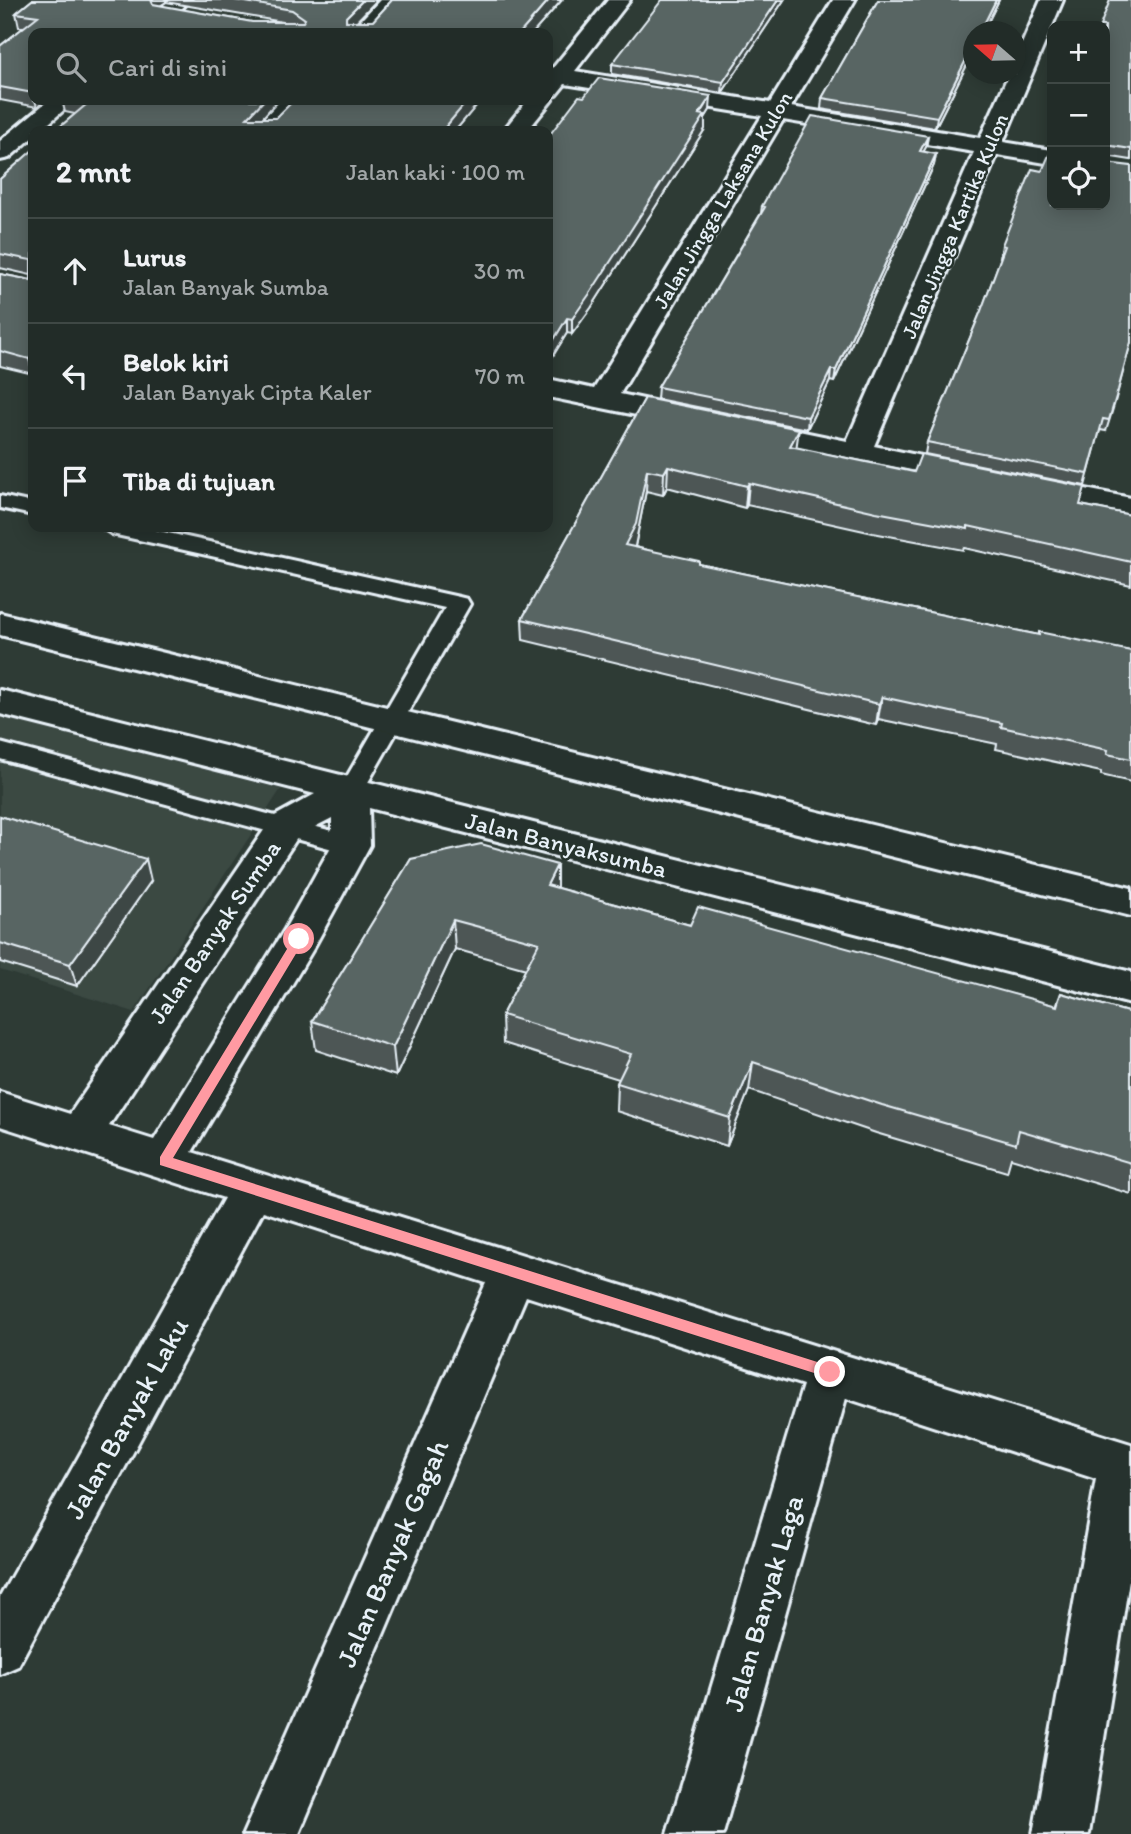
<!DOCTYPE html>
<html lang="id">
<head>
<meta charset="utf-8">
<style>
  :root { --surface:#222c28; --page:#2e3834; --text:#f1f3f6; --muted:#a2a7a8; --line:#3f4845 }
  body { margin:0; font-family:Itim,sans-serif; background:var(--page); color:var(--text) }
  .controls { position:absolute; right:21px; top:21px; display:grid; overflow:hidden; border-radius:14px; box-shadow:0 4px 18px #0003 }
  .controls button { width:63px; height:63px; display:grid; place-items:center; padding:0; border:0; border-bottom:2px solid var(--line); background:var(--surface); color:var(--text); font:35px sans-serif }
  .compass { position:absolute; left:963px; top:21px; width:63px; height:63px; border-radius:50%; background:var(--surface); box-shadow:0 4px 18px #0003; rotate:290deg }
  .stop { position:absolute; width:21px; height:21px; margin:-16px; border:5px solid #ff9aa2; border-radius:50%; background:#fff }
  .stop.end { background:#ff9aa2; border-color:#fff; box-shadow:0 2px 7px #0008 }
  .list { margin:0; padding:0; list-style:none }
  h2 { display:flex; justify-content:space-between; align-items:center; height:91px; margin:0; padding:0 28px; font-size:30px }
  h2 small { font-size:23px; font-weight:400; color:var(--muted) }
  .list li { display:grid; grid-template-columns:46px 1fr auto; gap:21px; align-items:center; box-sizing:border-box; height:105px; padding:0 28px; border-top:2px solid var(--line) }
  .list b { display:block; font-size:26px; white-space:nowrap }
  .list p { margin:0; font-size:23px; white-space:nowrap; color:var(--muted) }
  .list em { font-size:23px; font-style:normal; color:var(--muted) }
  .icon { flex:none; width:38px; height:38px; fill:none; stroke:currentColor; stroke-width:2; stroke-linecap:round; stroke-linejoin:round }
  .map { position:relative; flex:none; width:1131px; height:1834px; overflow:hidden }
  .search { position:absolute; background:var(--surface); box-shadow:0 4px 18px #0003; left:28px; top:28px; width:525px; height:77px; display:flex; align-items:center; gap:18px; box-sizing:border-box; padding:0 24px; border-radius:14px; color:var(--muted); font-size:26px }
  .panel { position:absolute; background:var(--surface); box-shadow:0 4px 18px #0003; left:28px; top:126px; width:525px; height:406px; border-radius:14px }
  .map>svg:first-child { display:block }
</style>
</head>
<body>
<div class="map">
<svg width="1131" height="1834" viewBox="0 0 1131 1834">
  <rect width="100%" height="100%" fill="#2e3b35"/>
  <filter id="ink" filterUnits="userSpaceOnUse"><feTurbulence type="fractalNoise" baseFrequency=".0143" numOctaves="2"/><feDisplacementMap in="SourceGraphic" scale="14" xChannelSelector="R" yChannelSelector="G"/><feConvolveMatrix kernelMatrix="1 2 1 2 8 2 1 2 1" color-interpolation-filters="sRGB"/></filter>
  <g filter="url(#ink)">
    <path fill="#3b4843" d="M 0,717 L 281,789 L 134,1012 L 0,970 Z"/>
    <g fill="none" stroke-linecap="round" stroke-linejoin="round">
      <g stroke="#e8f1f8" stroke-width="6">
        <path id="service" d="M 0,496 L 33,503 L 33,515 L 0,508 Z
          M 101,527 L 141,527 L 459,597 L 467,599 L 470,604 L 359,798 L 350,801 L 341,798 L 338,792 L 445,608 L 112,534 Z
          M 0,743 L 351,836 L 360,838 L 364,845 L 360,852 L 351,854 L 0,759 Z"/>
      </g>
      <g stroke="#e8f1f8" stroke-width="6">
        <path id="minor" d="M 167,0 L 191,0 L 154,33 L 130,33 Z
          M 380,0 L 403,0 L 372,33 L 349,33 Z
          M 608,0 L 630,0 L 575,71 L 770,103 L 833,0 L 855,0 L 791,107 L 980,138 L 1009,74 L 1016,74 L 1016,58 L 1041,0 L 1063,0 L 1003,142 L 1052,150 L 1052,164 L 997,155 L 874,446 L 978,468 L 982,474 L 978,480 L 967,483 L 745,438 L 735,435 L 730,429 L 735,423 L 745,420 L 847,441 L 974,152 L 783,120 L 620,394 L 700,411 L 705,417 L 700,423 L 690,426 L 548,397 L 548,379 L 594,389 L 762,116 L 565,84 L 556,95 L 549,97 L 552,100 L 527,131 L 503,131 L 528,100 L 548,100 L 548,67 L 553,68 Z
          M 49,100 L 75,100 L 40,131 L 33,131 L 33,137 L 9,158 L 0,160 L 0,141 Z
          M 281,100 L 306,100 L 276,131 L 251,131 Z
          M 1030,478 L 1131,498 L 1131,516 L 1019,494 L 1015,487 L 1019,480 Z
          M 0,613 L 1131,888 L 1131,916 L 0,635 Z
          M 0,690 L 1131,972 L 1131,1004 L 369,808 L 370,845 L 313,949 L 192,1152 L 1131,1444 L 1131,1567 L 1089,1834 L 1033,1834 L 1096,1479 L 846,1398 L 723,1834 L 667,1834 L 803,1385 L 526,1296 L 299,1834 L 243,1834 L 486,1283 L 263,1211 L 18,1666 L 0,1674 L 0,1597 L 224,1198 L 0,1126 L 0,1092 L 70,1114 L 273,817 L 315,794 L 0,714 ZM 332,818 L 332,845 L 285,929 L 154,1140 L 109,1126 L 299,835 Z"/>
      </g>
      <use href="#service" fill="#26332d" fill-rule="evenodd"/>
      <use href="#minor" fill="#26332d" fill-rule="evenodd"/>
    </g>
    <path fill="#4d5755" stroke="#e8f1f8" stroke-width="2" fill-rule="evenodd" d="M 32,0 L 377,0 L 357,21 L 373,21 L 392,0 L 562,0 L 533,33 L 33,33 L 33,100 L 46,100 L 37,107 L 0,100 L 0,46 L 24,27 L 19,27 L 16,13 ZM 166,2 L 283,22 L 252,22 L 161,6 Z
      M 784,0 L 722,93 L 612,74 L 612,64 Z
      M 878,0 L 999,0 L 983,32 L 974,32 L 974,51 L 935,128 L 821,109 L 822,98 Z
      M 1131,0 L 1131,160 L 1106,156 L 1106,163 L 1131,342 L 1115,402 L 1106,431 L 1100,430 L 1085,486 L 925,454 L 927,442 L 981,311 L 1001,257 L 1000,257 L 1002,245 L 1052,205 L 1105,26 Z
      M 62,100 L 278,100 L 262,118 L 276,118 L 294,100 L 481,100 L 455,131 L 55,131 L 75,114 L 65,112 Z
      M 710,110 L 705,118 L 705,129 L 591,308 L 572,334 L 567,333 L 548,364 L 548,137 Z
      M 928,136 L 926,147 L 923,152 L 936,154 L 934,165 L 834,382 L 830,381 L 807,429 L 657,399 L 658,387 L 761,213 L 762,206 Z
      M 33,150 L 33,374 L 0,366 L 0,274 L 31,280 L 31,275 L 0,268 L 0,179 Z
      M 645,398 L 797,448 L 1131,515 L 1131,585 L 964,548 L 963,550 L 873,533 L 747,505 L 745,508 L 667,487 L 663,495 L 646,491 L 635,547 L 699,564 L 1039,635 L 1131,651 L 1131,782 L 1101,775 L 1101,772 L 996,749 L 997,744 L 878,719 L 876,725 L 523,640 L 522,619 Z
      M 0,816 L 151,881 L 77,986 L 0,962 Z
      M 411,859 L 557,888 L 690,925 L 1056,1006 L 1061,993 L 1131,1013 L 1131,1194 L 1011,1158 L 1007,1172 L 876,1133 L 749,1090 L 727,1146 L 616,1111 L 617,1083 L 619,1079 L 503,1043 L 502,1015 L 526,969 L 455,949 L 396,1076 L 316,1050 L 312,1021 Z"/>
    <path fill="#3e4745" stroke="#e8f1f8" stroke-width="2" d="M 151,0 L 166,0 L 166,2 L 152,11 Z
      M 363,0 L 377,0 L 347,31 L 346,17 Z
      M 549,0 L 562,0 L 533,33 L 520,33 Z
      M 778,0 L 784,0 L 722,93 L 723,82 Z
      M 996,0 L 999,0 L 983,32 L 980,32 Z
      M 974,44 L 974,51 L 935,128 L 937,117 Z
      M 711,96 L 710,110 L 705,118 L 705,129 L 591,308 L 572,334 L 572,319 Z
      M 35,100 L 46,100 L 37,107 Z
      M 264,100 L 278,100 L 251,131 L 247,118 Z
      M 468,100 L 481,100 L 455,131 L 442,131 Z
      M 928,136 L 926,147 L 918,162 L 920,151 Z
      M 936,154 L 934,165 L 834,382 L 836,370 Z
      M 567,318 L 567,333 L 548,364 L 548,349 Z
      M 33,355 L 33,374 L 29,359 Z
      M 831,370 L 830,381 L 807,429 L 808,417 Z
      M 799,429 L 796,450 L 790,446 Z
      M 668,466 L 667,487 L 663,495 L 664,473 Z
      M 647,470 L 646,491 L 635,546 L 624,566 L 625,545 Z
      M 749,483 L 747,505 L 745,508 L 747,486 Z
      M 882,697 L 878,719 L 876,725 L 879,704 Z
      M 146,859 L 151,881 L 77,986 L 70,964 Z
      M 557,865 L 557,894 L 547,885 Z
      M 453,920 L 455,949 L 396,1076 L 393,1047 Z
      M 753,1062 L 749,1090 L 727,1146 L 730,1118 Z"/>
    <path fill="#596563" stroke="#e8f1f8" stroke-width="2" d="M 32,0 L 151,0 L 153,4 L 252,22 L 303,22 L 305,19 L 292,10 L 234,0 L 363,0 L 346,17 L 346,21 L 373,21 L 392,0 L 549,0 L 520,33 L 33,33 L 33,93 L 0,87 L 0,46 L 38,16 L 16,13 Z
      M 662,0 L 778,0 L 723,82 L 612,64 Z
      M 878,0 L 996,0 L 980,32 L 974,32 L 974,44 L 937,117 L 822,98 Z
      M 1110,0 L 1131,0 L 1131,149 L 1106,145 L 1106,163 L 1131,166 L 1131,342 L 1118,390 L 1109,420 L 1103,419 L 1088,474 L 927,442 L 981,311 L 1005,246 L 1002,245 L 1032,169 L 1042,171 L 1049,155 L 1052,154 L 1052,205 L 1105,205 L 1105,26 L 1100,26 Z
      M 599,78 L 711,96 L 699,114 L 705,115 L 591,292 L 572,319 L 567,318 L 548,349 L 548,137 L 579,96 L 584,97 Z
      M 72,100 L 264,100 L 247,118 L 276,118 L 294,100 L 468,100 L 442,131 L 55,131 L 88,103 Z
      M 812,116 L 928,136 L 920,151 L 936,154 L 836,370 L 831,370 L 808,417 L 658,387 L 765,207 L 762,206 Z
      M 33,150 L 33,355 L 29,359 L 0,351 L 0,274 L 31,280 L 31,260 L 0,254 L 0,179 Z
      M 645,398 L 799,429 L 790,446 L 914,472 L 921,454 L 1085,487 L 1080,505 L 1131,515 L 1131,562 L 968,526 L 968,529 L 876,512 L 749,483 L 747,486 L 668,466 L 664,473 L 647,470 L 636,524 L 625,545 L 699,561 L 699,564 L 1039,635 L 1039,632 L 1131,651 L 1131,759 L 1107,754 L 1108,750 L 1001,727 L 1002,723 L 882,697 L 879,704 L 522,619 Z
      M 0,816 L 146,859 L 70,964 L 0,943 Z
      M 481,844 L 557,865 L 547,885 L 690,925 L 698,907 L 1057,1006 L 1061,993 L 1131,1013 L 1131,1163 L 1019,1130 L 1016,1144 L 882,1105 L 753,1062 L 730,1118 L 617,1083 L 631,1054 L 502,1015 L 539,943 L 453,920 L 393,1047 L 312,1021 L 411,859 Z"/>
  </g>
  <path fill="#ff9aa2" d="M 299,934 L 305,939 L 303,942 L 173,1158 L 830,1366 L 835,1368 L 835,1376 L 830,1378 L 160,1165 L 160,1157 L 295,936 Z"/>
  <g text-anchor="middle" stroke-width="5" stroke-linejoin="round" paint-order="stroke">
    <g font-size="21" fill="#e8f1f8" stroke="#26332d">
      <text transform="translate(723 200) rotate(-59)" y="7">Jalan Jingga Laksana Kulon</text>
      <text transform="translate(955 226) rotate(-67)" y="7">Jalan Jingga Kartika Kulon</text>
    </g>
    <g font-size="24" fill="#e8f1f8" stroke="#26332d">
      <text transform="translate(566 845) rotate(14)" y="8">Jalan Banyaksumba</text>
      <text transform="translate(215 932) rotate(-56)" y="8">Jalan Banyak Sumba</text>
    </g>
    <g font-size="28" fill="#e8f1f8" stroke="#26332d">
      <text transform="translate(126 1418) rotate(-61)" y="10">Jalan Banyak Laku</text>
      <text transform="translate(392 1553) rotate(-67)" y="10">Jalan Banyak Gagah</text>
      <text transform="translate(763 1603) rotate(-74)" y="10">Jalan Banyak Laga</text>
    </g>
  </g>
</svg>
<div class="controls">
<button>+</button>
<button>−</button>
<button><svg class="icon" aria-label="locate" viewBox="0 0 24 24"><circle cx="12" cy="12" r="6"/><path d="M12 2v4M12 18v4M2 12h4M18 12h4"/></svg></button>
</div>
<svg class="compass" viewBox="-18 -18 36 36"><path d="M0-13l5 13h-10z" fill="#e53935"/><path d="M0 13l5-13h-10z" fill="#a2a7a8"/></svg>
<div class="stop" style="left:299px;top:939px"></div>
<div class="stop end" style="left:830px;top:1372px"></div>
<div class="search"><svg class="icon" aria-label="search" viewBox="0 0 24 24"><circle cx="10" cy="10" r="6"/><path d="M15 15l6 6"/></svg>Cari di sini</div>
<section class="panel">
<h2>2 mnt<small>Jalan kaki · 100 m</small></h2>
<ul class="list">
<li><svg class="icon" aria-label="ahead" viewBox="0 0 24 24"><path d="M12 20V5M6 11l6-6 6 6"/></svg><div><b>Lurus</b><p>Jalan Banyak Sumba</p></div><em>30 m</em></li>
<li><svg class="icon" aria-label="left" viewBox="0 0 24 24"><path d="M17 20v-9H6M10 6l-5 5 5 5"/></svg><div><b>Belok kiri</b><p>Jalan Banyak Cipta Kaler</p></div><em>70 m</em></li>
<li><svg class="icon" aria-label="arrive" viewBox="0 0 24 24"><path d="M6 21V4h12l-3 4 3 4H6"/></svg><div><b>Tiba di tujuan</b></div></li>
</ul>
</section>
</div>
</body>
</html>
